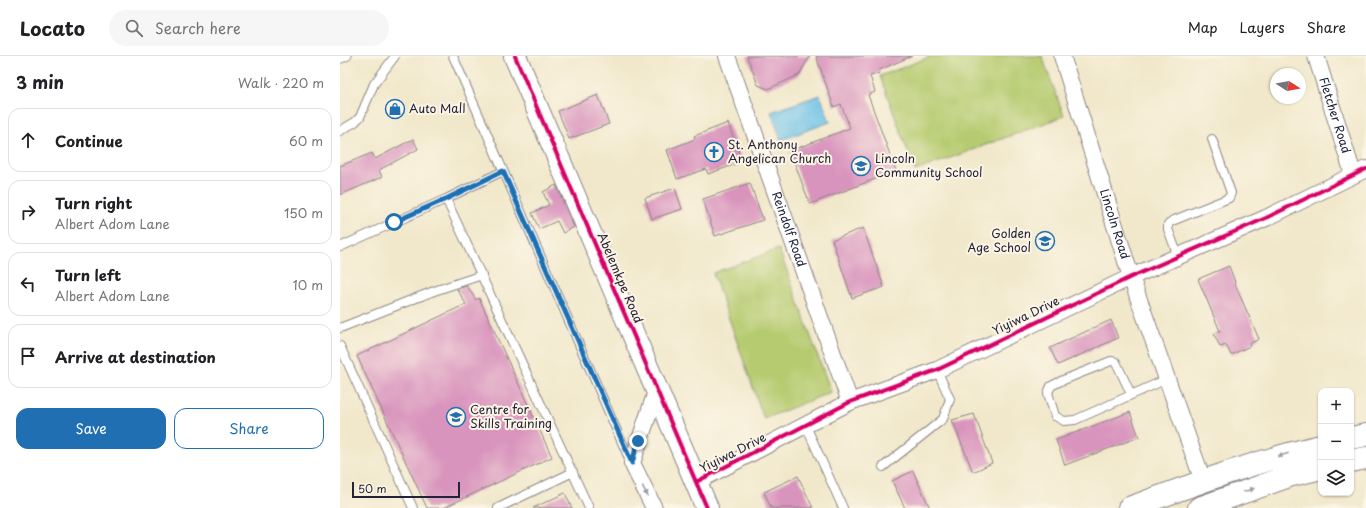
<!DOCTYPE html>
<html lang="en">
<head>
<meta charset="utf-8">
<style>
  :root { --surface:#fff; --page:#f6f6f6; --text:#202124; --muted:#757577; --line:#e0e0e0; --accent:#1f6fb2 }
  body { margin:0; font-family:"Playpen Sans",sans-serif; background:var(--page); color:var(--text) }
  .controls { position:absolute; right:12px; bottom:12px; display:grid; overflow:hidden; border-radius:8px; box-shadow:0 1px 3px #0004 }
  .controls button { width:36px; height:36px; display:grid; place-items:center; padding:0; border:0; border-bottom:1px solid var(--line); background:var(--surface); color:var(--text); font:20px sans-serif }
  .compass { position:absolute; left:930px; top:12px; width:36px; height:36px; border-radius:50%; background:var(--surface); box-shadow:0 1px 3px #0004; rotate:101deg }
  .scale { position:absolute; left:12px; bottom:10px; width:108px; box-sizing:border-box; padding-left:4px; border:2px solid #22223b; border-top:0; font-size:11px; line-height:14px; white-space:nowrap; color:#22223b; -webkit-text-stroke:3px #fcf5e5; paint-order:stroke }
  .stop { position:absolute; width:12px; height:12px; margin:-9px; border:3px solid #1f6fb2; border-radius:50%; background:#fff }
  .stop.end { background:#1f6fb2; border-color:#fff; box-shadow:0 1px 4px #0008 }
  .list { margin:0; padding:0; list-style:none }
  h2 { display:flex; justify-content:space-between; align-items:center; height:52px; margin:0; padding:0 16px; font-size:17px }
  h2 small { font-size:13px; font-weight:400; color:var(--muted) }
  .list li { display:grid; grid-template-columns:26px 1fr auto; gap:12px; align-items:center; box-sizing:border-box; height:64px; margin:0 8px 8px; padding:0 8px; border:1px solid var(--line); border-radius:12px }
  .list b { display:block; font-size:15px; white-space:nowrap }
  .list p { margin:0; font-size:13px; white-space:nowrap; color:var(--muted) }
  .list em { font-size:13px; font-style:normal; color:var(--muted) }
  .actions { display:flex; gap:8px; padding:12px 16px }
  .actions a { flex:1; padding:9px 0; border:1px solid var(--accent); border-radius:12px; text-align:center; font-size:14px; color:var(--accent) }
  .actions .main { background:var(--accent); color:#fff }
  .icon { flex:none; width:22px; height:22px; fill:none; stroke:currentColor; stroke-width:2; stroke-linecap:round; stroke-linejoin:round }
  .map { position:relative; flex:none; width:1026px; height:452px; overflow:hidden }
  header { display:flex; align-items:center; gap:24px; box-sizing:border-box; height:56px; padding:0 20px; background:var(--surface); border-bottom:1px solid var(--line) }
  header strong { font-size:19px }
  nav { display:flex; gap:22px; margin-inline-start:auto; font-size:14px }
  .search { width:280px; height:36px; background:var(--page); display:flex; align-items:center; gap:10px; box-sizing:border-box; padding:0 14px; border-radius:22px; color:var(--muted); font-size:15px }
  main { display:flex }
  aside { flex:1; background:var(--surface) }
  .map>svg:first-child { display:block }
</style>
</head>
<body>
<header>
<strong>Locato</strong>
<div class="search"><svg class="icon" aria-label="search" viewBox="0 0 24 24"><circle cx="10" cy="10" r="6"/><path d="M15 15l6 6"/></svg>Search here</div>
<nav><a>Map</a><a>Layers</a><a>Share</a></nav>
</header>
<main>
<aside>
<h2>3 min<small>Walk · 220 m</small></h2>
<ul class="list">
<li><svg class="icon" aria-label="ahead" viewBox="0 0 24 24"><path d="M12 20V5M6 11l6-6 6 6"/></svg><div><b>Continue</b></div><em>60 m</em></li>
<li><svg class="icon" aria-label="right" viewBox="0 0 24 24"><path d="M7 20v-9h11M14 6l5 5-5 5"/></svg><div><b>Turn right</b><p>Albert Adom Lane</p></div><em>150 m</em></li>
<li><svg class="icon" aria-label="left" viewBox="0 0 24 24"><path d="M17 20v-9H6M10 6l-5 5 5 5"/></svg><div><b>Turn left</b><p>Albert Adom Lane</p></div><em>10 m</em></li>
<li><svg class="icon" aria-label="arrive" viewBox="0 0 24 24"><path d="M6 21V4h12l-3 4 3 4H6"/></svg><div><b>Arrive at destination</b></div></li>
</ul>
<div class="actions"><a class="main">Save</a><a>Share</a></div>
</aside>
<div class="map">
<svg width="1026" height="452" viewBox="0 0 1026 452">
  <rect width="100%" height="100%" fill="#fcf5e5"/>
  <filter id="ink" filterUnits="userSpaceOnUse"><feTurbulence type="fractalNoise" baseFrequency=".025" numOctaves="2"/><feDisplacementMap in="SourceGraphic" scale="8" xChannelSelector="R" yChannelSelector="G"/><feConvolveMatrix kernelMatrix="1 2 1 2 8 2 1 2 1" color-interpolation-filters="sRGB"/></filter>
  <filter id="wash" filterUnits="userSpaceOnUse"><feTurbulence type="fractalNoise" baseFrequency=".012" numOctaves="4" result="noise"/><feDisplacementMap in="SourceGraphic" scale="16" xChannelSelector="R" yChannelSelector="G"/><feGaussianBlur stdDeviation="0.9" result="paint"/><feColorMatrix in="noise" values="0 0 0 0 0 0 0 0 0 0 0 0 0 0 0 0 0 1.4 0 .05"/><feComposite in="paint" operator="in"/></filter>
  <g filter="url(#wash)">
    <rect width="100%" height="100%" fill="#f1e8cb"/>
    <path fill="#b6cb6f" stroke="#6c7655" d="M 592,0 L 702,0 L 724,60 L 575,115 L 540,20 Z
      M 439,193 L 491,336 L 424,363 L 373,217 Z"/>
    <path fill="#6bc1e8" stroke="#467292" d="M 480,39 L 490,66 L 441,84 L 431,56 Z"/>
    <g id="blocks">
      <path fill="#d994bd" d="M 407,0 L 470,0 L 459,19 L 428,33 L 418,29 Z
        M 476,0 L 572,0 L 539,14 L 540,17 L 530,20 L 535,36 L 528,39 L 556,115 L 470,148 L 450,95 L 510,72 L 501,48 L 494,51 Z
        M 258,39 L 269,68 L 229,83 L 218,55 Z
        M 388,67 L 402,106 L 368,118 L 366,113 L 337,123 L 327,94 L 355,83 L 354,80 Z
        M 73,83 L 78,93 L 39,114 L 42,121 L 0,139 L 0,110 L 32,97 L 35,103 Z
        M 410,127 L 423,164 L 375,180 L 363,143 Z
        M 216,129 L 234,171 L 223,177 L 217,165 L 199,173 L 192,157 L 209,149 L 203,136 Z
        M 335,132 L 342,153 L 312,163 L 305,142 Z
        M 523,172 L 544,231 L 512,242 L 492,184 Z
        M 889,210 L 895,226 L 894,226 L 919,283 L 909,288 L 910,290 L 891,299 L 886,289 L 880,291 L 874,278 L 880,275 L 858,223 Z
        M 127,230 L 136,244 L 139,242 L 212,401 L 103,452 L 87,452 L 17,300 L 126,248 L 117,233 Z
        M 771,264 L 778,282 L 718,309 L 710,292 Z
        M 790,356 L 799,381 L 725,409 L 716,384 Z
        M 634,358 L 652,407 L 633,416 L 612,364 Z
        M 573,415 L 590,452 L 565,452 L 552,425 Z
        M 458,420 L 473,452 L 431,452 L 424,436 Z
        M 225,437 L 232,452 L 193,452 Z"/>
    </g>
  </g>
  <g filter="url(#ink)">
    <use href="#blocks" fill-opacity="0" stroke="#8a8583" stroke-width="1"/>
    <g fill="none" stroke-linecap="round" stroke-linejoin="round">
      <g stroke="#8a8583" stroke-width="10">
        <path id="lane" d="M 113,0 L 291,407
          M 0,3 L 7,0
          M 0,75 L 15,66 L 20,61 L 34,28 L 55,0
          M 106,143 L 249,452
          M 0,191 L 106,143 L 163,115
          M 838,200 L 828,173 L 828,168 L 832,165 L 889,142 L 891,137 L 872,83
          M 0,272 L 94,235 L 142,219
          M 0,290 L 73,452
          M 791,338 L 776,306 L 771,305 L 721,325 L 711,330 L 708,337 L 715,360 L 724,365 L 735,364 L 827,323
          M 466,370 L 503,452
          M 543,411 L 603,363 L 610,343 L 597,314
          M 158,452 L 233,416"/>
      </g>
      <g stroke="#8a8583" stroke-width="18">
        <g id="street">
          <path id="s1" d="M 387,0 L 510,346"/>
          <path id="s2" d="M 722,0 L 791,221 L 863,425"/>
          <path id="s3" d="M 976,0 L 1013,118"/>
          <path d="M 356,426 L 510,346 L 597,314 L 791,221 L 926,162 L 1026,113"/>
          <path d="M 314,452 L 292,407 L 317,333"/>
        </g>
      </g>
      <g stroke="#8a8583" stroke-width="24">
        <path id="secondary" d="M 175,0 L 367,452"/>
      </g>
      <g stroke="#8a8583" stroke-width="24">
        <path id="primary" d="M 1011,382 L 1026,379
          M 1011,405 L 1026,402
          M 789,452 C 852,429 915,405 981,390
          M 859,452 L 952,419 L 981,412"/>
      </g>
      <use href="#lane" stroke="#fff" stroke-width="8"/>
      <use href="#street" stroke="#fff" stroke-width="16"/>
      <use href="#secondary" stroke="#fff" stroke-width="22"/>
      <use href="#primary" stroke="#fff" stroke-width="22"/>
      <g stroke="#fcf5e5" stroke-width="6">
        <path id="cycleway" d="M 175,0 L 367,452
          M 356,426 L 510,346 L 597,314 L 791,221 L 926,162 L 1026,113"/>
      </g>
      <use href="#cycleway" stroke="#d6006c" stroke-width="4"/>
    </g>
    <defs><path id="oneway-solid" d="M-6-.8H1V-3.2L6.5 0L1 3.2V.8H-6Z"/></defs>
    <g fill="#9c9ca7">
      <use href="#oneway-solid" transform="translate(943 399) rotate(163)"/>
      <use href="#oneway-solid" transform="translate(909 434) rotate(-19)"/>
      <use href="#oneway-solid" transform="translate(305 435) rotate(63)"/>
    </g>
  </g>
  <g fill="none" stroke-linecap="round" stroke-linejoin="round" filter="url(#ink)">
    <path stroke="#1f6fb2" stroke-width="5" d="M 54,166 L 106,143 L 163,115 L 292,407 L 298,385"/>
  </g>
  <defs>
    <g id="shop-ring" transform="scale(1)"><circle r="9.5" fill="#fcf5e5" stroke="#1f6fb2" stroke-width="1.5"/><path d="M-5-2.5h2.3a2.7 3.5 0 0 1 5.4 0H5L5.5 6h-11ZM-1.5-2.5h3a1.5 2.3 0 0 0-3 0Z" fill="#1f6fb2"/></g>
    <g id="church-ring" transform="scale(1)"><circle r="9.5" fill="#fcf5e5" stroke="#1f6fb2" stroke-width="1.5"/><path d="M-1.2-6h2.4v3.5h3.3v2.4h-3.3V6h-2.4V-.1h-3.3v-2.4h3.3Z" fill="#1f6fb2"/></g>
    <g id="school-ring" transform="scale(1)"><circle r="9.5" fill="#fcf5e5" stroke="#1f6fb2" stroke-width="1.5"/><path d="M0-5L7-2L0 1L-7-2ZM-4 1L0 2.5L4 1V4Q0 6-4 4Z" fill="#1f6fb2"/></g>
  </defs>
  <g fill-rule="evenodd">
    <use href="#shop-ring" x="55" y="53"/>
    <use href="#church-ring" x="374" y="96"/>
    <use href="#school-ring" x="521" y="110"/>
    <use href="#school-ring" x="705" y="185"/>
    <use href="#school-ring" x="116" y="361"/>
  </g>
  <g text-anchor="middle" stroke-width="4" stroke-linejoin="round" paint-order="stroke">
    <g font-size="12" fill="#22223b" stroke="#fcf5e5" text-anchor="start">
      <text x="69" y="57">Auto Mall</text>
      <text x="388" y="93">St. Anthony<tspan x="388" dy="14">Angelican Church</tspan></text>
      <text x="535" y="107">Lincoln<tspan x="535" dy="14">Community School</tspan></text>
      <text x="691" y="182" text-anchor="end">Golden<tspan x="691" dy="14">Age School</tspan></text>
      <text x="130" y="358">Centre for<tspan x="130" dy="14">Skills Training</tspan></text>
    </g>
    <g font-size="12" fill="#22223b" stroke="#fcf5e5">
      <text dy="4" stroke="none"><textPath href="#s3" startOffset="62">Fletcher Road</textPath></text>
      <text dy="4" stroke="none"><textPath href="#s2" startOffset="176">Lincoln Road</textPath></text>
      <text dy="4" stroke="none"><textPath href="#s1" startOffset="184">Reindolf Road</textPath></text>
      <text transform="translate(280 222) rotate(67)" y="4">Abelemkpe Road</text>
      <text transform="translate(686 260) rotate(-26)" y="4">Yiyiwa Drive</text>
      <text transform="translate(393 397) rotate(-27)" y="4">Yiyiwa Drive</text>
    </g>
  </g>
</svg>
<div class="controls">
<button>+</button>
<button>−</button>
<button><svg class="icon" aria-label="layers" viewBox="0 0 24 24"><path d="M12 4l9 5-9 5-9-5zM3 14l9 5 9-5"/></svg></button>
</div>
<svg class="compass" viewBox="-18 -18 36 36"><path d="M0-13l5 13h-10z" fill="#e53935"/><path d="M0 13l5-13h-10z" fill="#757577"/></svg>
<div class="scale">50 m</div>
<div class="stop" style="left:54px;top:166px"></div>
<div class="stop end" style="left:298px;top:385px"></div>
</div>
</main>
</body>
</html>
